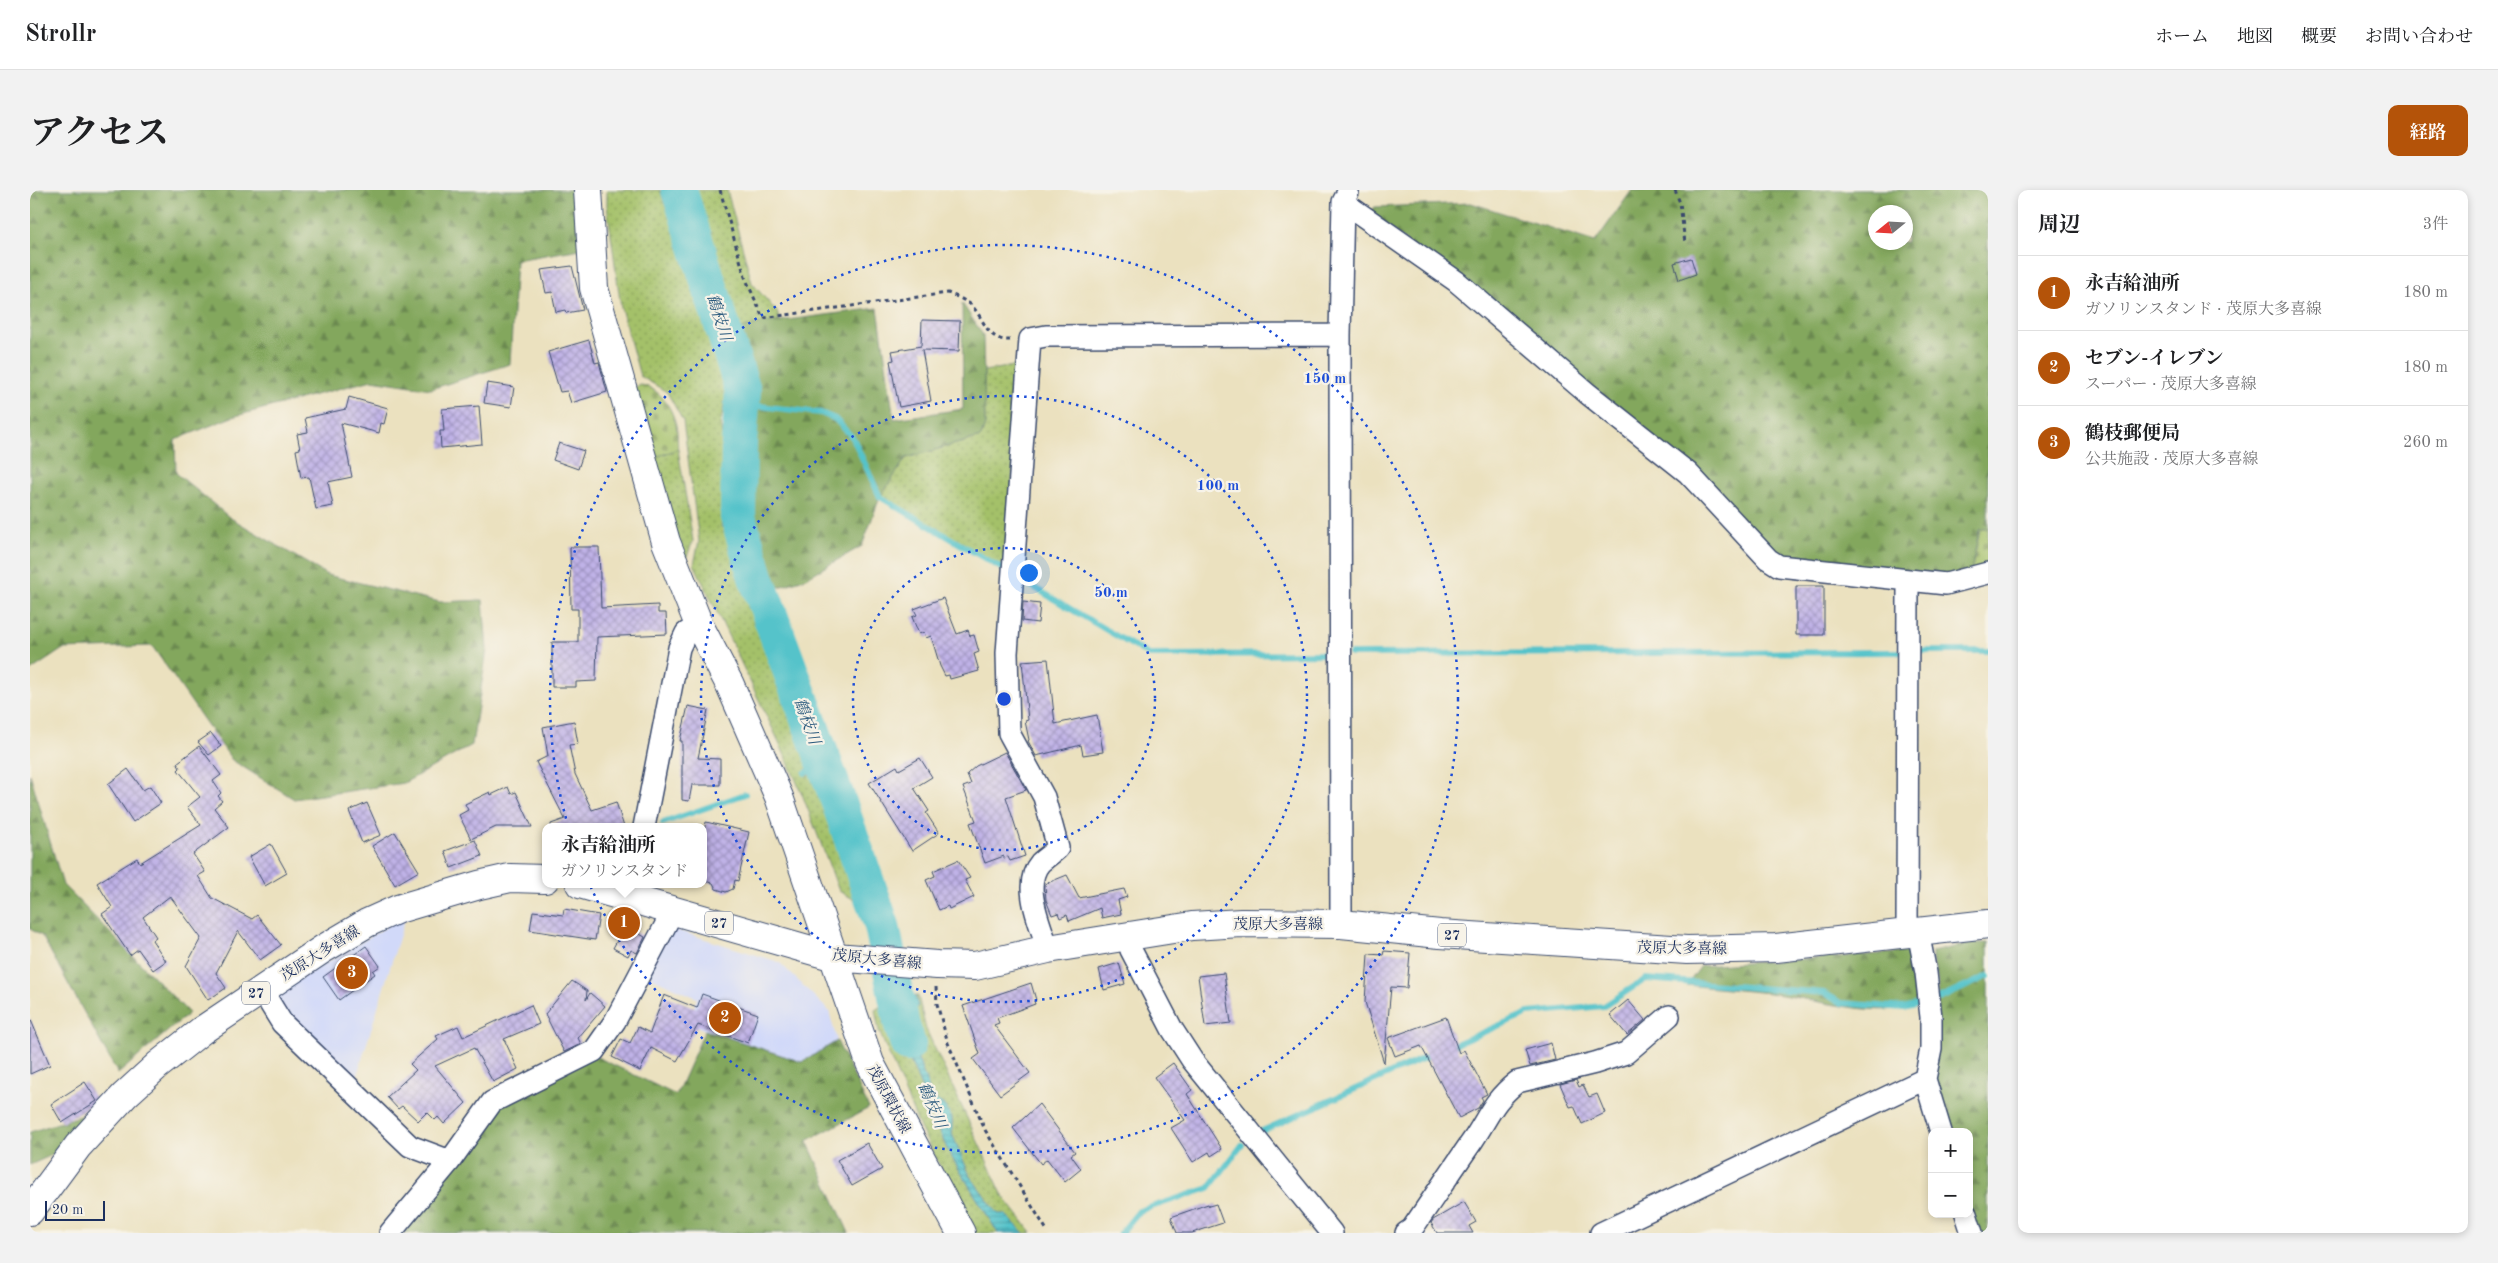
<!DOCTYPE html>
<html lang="ja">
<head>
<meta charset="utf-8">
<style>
  :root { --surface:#fff; --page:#f2f2f2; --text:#202124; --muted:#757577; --line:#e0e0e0; --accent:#b45309 }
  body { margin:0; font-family:"Old Standard TT","Noto Serif JP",serif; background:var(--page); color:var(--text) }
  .controls { position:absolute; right:15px; bottom:15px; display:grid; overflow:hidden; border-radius:10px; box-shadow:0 2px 8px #0003 }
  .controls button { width:45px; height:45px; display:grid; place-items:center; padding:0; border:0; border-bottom:1px solid var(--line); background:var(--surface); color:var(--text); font:25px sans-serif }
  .compass { position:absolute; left:1838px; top:15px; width:45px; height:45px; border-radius:50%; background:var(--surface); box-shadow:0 2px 8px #0003; rotate:252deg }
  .scale { position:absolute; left:15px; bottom:12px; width:60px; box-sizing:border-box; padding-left:5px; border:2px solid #1b2f5e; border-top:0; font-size:14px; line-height:18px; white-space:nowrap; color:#1b2f5e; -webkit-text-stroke:4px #f7f3e8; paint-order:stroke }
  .you { position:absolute; left:998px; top:382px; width:18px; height:18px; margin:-12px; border:4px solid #fff; border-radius:50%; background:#1a73e8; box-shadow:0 0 0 8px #1a73e833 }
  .badge { display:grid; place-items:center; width:32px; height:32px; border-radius:50%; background:var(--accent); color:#fff; font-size:16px; font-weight:700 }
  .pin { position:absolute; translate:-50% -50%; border:2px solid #fff; box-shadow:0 1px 5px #0006 }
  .popup { position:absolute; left:512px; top:633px; width:165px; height:65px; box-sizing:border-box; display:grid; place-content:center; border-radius:10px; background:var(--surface); filter:drop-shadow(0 1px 4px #0005); font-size:16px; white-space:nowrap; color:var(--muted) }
  .popup b { font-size:19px; color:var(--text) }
  .popup::after { content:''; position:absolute; left:50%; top:100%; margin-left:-10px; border:10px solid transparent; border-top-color:var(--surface) }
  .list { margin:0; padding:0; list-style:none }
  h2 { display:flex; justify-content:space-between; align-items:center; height:65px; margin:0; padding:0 20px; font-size:21px }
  h2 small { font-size:16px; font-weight:400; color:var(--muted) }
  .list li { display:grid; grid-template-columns:32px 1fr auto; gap:15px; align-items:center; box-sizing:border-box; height:75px; padding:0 20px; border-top:1px solid var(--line) }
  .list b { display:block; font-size:19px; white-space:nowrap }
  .list p { margin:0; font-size:16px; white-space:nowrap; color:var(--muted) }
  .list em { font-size:16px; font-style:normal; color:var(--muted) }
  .map { position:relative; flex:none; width:1958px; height:1043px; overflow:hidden; border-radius:10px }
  header { display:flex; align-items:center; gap:30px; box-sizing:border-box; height:70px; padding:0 25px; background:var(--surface); border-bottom:1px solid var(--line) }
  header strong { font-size:24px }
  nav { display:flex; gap:28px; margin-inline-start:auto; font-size:18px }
  .intro { display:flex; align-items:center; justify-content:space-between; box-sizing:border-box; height:120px; padding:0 30px }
  h1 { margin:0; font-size:35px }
  .button { padding:12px 22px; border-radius:10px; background:var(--accent); color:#fff; font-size:18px; font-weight:700 }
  main { display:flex; gap:30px; padding:0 30px }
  aside { flex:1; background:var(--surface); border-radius:10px; box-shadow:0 2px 8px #0003 }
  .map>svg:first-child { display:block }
</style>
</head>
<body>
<header>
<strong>Strollr</strong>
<nav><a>ホーム</a><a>地図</a><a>概要</a><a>お問い合わせ</a></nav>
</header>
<div class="intro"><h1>アクセス</h1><a class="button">経路</a></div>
<main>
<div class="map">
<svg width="1958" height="1043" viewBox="0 0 1958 1043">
  <defs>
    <pattern id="grass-dots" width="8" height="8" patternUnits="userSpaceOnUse" patternTransform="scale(1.25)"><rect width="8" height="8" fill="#a4c169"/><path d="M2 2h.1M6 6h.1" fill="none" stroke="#859d5a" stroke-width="1.8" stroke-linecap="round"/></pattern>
    <pattern id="forest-firs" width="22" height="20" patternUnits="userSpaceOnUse" patternTransform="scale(1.25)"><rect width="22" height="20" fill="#83a75d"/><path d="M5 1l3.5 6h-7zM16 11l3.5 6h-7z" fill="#6a8850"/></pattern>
    <pattern id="cemetery-stones" width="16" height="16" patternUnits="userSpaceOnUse" patternTransform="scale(1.25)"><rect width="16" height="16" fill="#a4c169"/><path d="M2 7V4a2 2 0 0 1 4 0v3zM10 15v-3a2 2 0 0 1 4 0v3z" fill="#859d5a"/></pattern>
    <pattern id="water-rules" width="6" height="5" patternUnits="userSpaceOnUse" patternTransform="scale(1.25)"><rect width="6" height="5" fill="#55c3ca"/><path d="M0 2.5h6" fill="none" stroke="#469fa7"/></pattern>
    <pattern id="building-cross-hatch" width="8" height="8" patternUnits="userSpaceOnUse" patternTransform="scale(1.25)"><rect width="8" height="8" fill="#c0b2e7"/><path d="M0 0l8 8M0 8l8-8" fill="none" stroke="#9b91be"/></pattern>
  </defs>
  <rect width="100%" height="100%" fill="#f7f3e8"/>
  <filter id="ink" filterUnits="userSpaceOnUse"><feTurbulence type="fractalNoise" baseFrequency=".02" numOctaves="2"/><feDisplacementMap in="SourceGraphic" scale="10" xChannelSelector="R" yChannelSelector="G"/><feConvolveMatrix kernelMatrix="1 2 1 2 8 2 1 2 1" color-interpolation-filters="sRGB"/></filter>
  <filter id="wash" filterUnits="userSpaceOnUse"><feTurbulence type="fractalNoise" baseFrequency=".0096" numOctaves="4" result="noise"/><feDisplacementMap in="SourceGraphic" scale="20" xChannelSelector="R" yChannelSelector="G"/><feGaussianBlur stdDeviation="1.12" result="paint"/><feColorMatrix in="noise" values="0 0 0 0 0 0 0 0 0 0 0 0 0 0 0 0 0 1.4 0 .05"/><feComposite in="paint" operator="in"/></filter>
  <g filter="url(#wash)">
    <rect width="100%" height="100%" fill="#ebe1bf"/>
    <path fill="#d1d9f9" d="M 376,725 L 325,892 L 262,836 L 243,805 Z
      M 643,739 L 749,772 L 799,821 L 807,851 L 773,872 L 675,840 L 659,833 L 667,808 L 614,784 Z"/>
    <path fill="url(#grass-dots)" stroke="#607864" d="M 577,0 L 630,0 L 637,20 L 642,26 L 659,76 L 670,90 L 698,184 L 697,203 L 690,234 L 699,282 L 691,337 L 703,341 L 749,478 L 755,480 L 788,576 L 775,580 L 777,586 L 790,582 L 841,716 L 836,716 L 809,701 L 772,604 L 748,550 L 664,374 L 669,351 L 653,231 L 637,202 L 610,186 L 591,118 L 577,16 Z
      M 655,0 L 697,0 L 722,93 L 747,122 L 750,131 L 727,134 L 704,141 L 677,73 Z
      M 984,176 L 990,177 L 976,381 L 850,307 L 876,268 L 951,247 L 955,234 L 954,181 Z
      M 648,259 L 663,351 L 655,371 L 623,268 Z
      M 885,806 L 888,806 L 896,839 L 973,1006 L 1002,1043 L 994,1043 L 975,1025 L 968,1024 L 940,986 L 922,944 L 922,928 L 914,916 L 902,907 L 880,848 L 876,832 L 881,818 L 887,816 Z
      M 856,813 L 918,961 L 968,1043 L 945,1043 L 890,938 L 849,841 L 845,820 Z"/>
    <path fill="url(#forest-firs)" stroke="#4f6b5e" fill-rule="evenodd" d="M 0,0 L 546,0 L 551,59 L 486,70 L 480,174 L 401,199 L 342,190 L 202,227 L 145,250 L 146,283 L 199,327 L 297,385 L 410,412 L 453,410 L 457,460 L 442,555 L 374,593 L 264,609 L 202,570 L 122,456 L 33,459 L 0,481 Z
      M 1602,0 L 1958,0 L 1958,338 L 1949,340 L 1941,383 L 1910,390 L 1748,371 L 1340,21 L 1345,17 L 1441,13 L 1565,52 ZM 1846,22 L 1876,22 L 1876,52 L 1846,52 Z
      M 932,113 L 953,145 L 955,234 L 951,247 L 876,268 L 850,307 L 832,356 L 774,389 L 737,401 C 730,379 715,345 713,324 C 707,263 729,199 704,141 L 727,134 L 848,118 L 864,229 L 933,219 Z
      M 0,584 L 33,695 L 159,823 L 88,884 L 12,746 L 0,739 Z
      M 1942,753 L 1958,753 L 1958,1043 L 1947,1043 L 1939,1019 L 1939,942 L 1915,942 L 1901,896 L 1907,852 L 1908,791 L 1902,770 L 1902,762 Z
      M 1881,762 L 1895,814 C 1848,828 1800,813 1752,805 C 1721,800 1689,799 1657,795 L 1671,776 Z
      M 675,840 L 772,872 L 807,851 L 839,918 L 777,951 L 819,1043 L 366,1043 L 466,917 L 565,866 L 646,905 Z
      M 53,925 L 22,965 L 0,975 L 0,942 Z"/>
    <path fill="url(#cemetery-stones)" stroke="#607864" d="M 611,195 C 630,198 642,218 646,235 C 648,243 647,252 648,259 L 623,268 L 603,198 Z
      M 1958,338 L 1958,377 L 1941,383 L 1950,340 Z"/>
    <path fill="url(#water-rules)" stroke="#387994" d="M 870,805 L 885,806 L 888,816 L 881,818 L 876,832 L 880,848 L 902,907 L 914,915 L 922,928 L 922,944 L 940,986 L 968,1024 L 975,1024 L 994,1043 L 968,1043 L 918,961 L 856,813 Z"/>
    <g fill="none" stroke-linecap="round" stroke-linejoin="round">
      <path stroke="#55c3ca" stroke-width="6" d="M 712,214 L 791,223 L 805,229 L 823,248 L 850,307 L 976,381
        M 988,388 L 1119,465 L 1303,464
        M 1885,461 L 1958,461
        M 1321,464 L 1872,462
        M 775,583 L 796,575
        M 633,633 L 715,604
        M 1419,857 L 1498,823 L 1574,816 L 1616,789 L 1794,803 L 1811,813 L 1874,818 L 1911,808 L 1958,786
        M 1230,942 L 1403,864
        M 1091,1043 L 1109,1021 L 1179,998 L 1212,955"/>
      <path stroke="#55c3ca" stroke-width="36" d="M 649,0 L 713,201 L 709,253 L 708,327 L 726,387 L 811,618 L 852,736 L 872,836 L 878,854"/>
    </g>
    <g id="blocks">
      <path fill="url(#building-cross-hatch)" d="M 1661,68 L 1666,84 L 1649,90 L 1644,73 Z
        M 542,76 L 553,120 L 536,123 L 535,120 L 526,122 L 522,102 L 516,103 L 511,80 Z
        M 892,130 L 930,131 L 929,161 L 892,160 L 901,211 L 869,217 L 860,171 L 864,170 L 862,161 L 891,156 Z
        M 559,150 L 565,173 L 569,172 L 577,202 L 541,213 L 537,201 L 530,202 L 518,162 Z
        M 457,193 L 484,197 L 481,217 L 454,213 Z
        M 319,207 L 358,218 L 354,234 L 351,233 L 349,243 L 311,233 L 322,287 L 298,292 L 303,316 L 286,319 L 279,287 L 271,288 L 266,260 L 270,259 L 267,244 L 278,242 L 275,228 L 316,219 Z
        M 449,216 L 452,254 L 411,258 L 410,241 L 414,241 L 412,219 Z
        M 529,253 L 554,261 L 548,279 L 523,270 Z
        M 540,357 L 569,357 L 571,418 L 628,415 L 628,423 L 636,423 L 637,444 L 567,447 L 566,491 L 546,492 L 546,497 L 522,497 L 522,452 L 548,452 L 548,419 L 541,419 Z
        M 1766,396 L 1794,396 L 1794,445 L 1766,445 Z
        M 913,408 L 927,444 L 938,440 L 940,446 L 944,445 L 949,462 L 944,464 L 949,481 L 920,489 L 919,485 L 915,486 L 910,476 L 901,446 L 896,448 L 894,442 L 889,444 L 882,427 L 887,425 L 884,419 Z
        M 993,412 L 1010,414 L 1008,433 L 992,431 Z
        M 1018,469 L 1025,534 L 1067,525 L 1073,562 L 1053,565 L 1051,555 L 1006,566 L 998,551 L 999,550 L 995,531 L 998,530 L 992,471 Z
        M 658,516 L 678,520 L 668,568 L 690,569 L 690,595 L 662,595 L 659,611 L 652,610 L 652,551 L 650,551 Z
        M 544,531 L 548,554 L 539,555 L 545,584 L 562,620 L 586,612 L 594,637 L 521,637 L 521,634 L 535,629 L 506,572 L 518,566 L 513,537 Z
        M 181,543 L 191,556 L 179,565 L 168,552 Z
        M 169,556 L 191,585 L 183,591 L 191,603 L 188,606 L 192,611 L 184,618 L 199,637 L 163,664 L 175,682 L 168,686 L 182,708 L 222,729 L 227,725 L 251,755 L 230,770 L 208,741 L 186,783 L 196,798 L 178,810 L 156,776 L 171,748 L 140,706 L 113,727 L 126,747 L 122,750 L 136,771 L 123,780 L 108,759 L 100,765 L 72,724 L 82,717 L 67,693 L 107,668 L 110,673 L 171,635 L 157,617 L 170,607 L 148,580 L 150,578 L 147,573 Z
        M 975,562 L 996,600 L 976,607 L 995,666 L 980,671 L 978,667 L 974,668 L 974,666 L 955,673 L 940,633 L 946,631 L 933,597 L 941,594 L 937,584 L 946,576 Z
        M 890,568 L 902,587 L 884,598 L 899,621 L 896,623 L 909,643 L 882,661 L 839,593 L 867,576 L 869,580 Z
        M 98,579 L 113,600 L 120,596 L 131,613 L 103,632 L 78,594 Z
        M 478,597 L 481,604 L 486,602 L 502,637 L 466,637 L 441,649 L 429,625 L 438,620 L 435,614 L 460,602 L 461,605 Z
        M 337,613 L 351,645 L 332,653 L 319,621 Z
        M 676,632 L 719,642 L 708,691 L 705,690 L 703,699 L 696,702 L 686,699 L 683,693 L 673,691 L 673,645 Z
        M 365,642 L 389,681 L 365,695 L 342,656 Z
        M 445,650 L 452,666 L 421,678 L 415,661 Z
        M 241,654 L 257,683 L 235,696 L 219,667 Z
        M 928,670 L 940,688 L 935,690 L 944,707 L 919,719 L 918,716 L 909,720 L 896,690 L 905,686 L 903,681 Z
        M 1037,685 L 1049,708 L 1094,699 L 1097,707 L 1088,710 L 1091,724 L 1072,728 L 1070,718 L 1039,731 L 1037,725 L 1030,728 L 1028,723 L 1022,725 L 1016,710 L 1015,694 Z
        M 534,719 L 569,725 L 565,750 L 500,740 L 503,721 L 533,725 Z
        M 595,736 L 615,747 L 607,763 L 601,760 L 598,766 L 583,758 Z
        M 336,756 L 350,776 L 343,781 L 345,784 L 309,810 L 293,787 Z
        M 1354,761 L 1380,763 L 1377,798 L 1361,797 L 1354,873 L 1335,812 L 1338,764 L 1353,765 Z
        M 1089,773 L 1095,794 L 1074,800 L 1069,779 Z
        M 1194,783 L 1201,833 L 1175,836 L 1168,786 Z
        M 542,791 L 557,801 L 556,810 L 560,803 L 575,816 L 548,848 L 551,854 L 534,862 L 515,824 Z
        M 1001,793 L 1006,810 L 1004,811 L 1005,814 L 967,828 L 969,833 L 964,835 L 1000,883 L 970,905 L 943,869 L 950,864 L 933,816 Z
        M 672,804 L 728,824 L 718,853 L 668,835 L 647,871 L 621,858 L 610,881 L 582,867 L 591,849 L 600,853 L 608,837 L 620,843 L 634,805 L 667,818 Z
        M 1598,810 L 1615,830 L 1597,845 L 1580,825 Z
        M 501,815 L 509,834 L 474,849 L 488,879 L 463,892 L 444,858 L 405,876 L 436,913 L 414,934 L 408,927 L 405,930 L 397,922 L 388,931 L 372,916 L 368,919 L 357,907 L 386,880 L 380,874 L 408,849 L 406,846 L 428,836 L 433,847 Z
        M 1416,827 L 1429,863 L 1434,860 L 1457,904 L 1451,907 L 1453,910 L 1448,918 L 1429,928 L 1391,856 L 1365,866 L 1358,848 Z
        M 0,828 L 20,875 L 0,884 Z
        M 1521,853 L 1525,870 L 1500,876 L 1495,860 Z
        M 1143,873 L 1162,900 L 1157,904 L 1192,959 L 1181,966 L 1179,962 L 1163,972 L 1141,938 L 1155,930 L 1124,887 Z
        M 1546,890 L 1549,897 L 1553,895 L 1559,907 L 1567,904 L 1575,923 L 1552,934 L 1544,916 L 1540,917 L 1530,894 Z
        M 55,892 L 67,911 L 32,933 L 21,914 Z
        M 1009,914 L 1045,962 L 1041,965 L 1051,979 L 1035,992 L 1017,969 L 1011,974 L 983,938 Z
        M 837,953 L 852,979 L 822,996 L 807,970 Z
        M 1434,1012 L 1446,1032 L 1439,1036 L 1443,1043 L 1407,1043 L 1401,1033 L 1403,1030 Z
        M 1178,1014 L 1179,1016 L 1186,1014 L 1193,1033 L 1162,1043 L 1147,1043 L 1141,1027 Z"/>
    </g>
  </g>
  <g filter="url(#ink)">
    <use href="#blocks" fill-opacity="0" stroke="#3a4a6d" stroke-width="1"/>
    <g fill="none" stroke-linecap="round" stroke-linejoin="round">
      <g stroke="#3a4a6d" stroke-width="24">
        <path id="minor" d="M 1313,12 L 1426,91 L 1557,203 L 1658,283 L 1738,369 L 1749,376 L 1916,394 L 1958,383
          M 614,637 L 649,458 L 656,443 L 669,435
          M 1311,734 L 1310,145 L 1313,12 L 1318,2
          M 1888,742 L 1896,783 L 1901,827 L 1901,859 L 1895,889 L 1911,942
          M 1877,744 L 1878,392
          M 1097,747 L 1101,760 L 1142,839 L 1162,870 L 1302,1043
          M 1018,759 C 1011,736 991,695 1010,673 C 1015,668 1023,663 1028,658 L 1014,607 L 979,543 L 977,463 L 1000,149 L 1016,146 L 1310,145
          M 231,799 L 252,833 L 380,956 L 420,971
          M 1936,1024 L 1942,1043
          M 360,1043 L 420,971 L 462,912 L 564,861 L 585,831 L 644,719
          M 1376,1043 L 1382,1039 C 1402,1010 1422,980 1443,950 C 1459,926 1463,911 1487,892 L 1565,873 L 1596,863 L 1639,826
          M 1571,1043 L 1895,889"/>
      </g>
      <g stroke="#3a4a6d" stroke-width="30">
        <path id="major" d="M 558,0 L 564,98 L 636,352 L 669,435 L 700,495 L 749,607 L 840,873 L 931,1043
          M 550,694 L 805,767 L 907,775 L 945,776 L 1018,759 L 1162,736 L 1211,733 L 1311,734 L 1410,744 L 1657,760 L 1746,758 L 1958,734
          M 0,1021 L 48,956 L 95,905 L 128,875 L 171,841 L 293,759 L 337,733 L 368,719 L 449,695 L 480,688 L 515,689"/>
      </g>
      <path stroke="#3a4a6d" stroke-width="3" stroke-dasharray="4 4" stroke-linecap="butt" d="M 690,0 L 715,87 L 733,128 L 918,103 C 925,106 933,109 940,114 C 954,126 956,152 980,150
        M 1645,0 L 1650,13 L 1655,53
        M 906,797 L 907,814 L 918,853 L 955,940 L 1018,1042"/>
      <use href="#minor" stroke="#fff" stroke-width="21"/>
      <use href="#major" stroke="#fff" stroke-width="28"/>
    </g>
  </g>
  <g fill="none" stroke="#1d4ed8" stroke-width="2.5" stroke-dasharray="2.5 5">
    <circle cx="974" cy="509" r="151"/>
    <circle cx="974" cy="509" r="303"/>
    <circle cx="974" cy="509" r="454"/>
  </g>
  <g text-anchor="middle" stroke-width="4.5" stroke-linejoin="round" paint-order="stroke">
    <g fill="#f7f3e8" stroke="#5d6a87" stroke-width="1">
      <rect x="675" y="721.5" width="28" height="23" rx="4"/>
      <rect x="1408" y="733.5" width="28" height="23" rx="4"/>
      <rect x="212" y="791.5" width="28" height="23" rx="4"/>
    </g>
    <g font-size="14" font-weight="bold" fill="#1b2f5e">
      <text x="689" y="738">27</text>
      <text x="1422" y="750">27</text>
      <text x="226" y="808">27</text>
    </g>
    <g font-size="15" fill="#1b2f5e" stroke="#f7f3e8">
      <text x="1248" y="739">茂原大多喜線</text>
      <text transform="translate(1652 758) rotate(1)" y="5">茂原大多喜線</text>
      <text transform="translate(290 763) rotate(-32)" y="5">茂原大多喜線</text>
      <text transform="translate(847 769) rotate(6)" y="5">茂原大多喜線</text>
      <text transform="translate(859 909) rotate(62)" y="5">茂原環状線</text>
    </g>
    <g font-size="16" font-style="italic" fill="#2c5b7e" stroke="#f7f3e8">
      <text transform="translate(690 127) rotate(72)" y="6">鶴枝川</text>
      <text transform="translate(778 531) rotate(70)" y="6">鶴枝川</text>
      <text transform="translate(903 915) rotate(67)" y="6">鶴枝川</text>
    </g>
  </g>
  <circle cx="974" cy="509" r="8" fill="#1d4ed8" stroke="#f7f3e8" stroke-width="2.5"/>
  <g font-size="15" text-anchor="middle" font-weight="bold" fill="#1d4ed8" stroke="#f7f3e8" stroke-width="4.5" stroke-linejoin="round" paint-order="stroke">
    <text x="1295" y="193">150 m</text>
    <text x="1188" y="300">100 m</text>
    <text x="1081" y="407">50 m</text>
  </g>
</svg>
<div class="controls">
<button>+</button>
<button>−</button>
</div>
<svg class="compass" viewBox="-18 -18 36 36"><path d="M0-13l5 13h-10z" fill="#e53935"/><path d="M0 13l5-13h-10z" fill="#757577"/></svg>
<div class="scale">20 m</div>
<div class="you"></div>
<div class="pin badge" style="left:594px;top:733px">1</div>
<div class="popup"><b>永吉給油所</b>ガソリンスタンド</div>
<div class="pin badge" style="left:695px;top:828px">2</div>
<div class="pin badge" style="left:322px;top:783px">3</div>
</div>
<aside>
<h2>周辺<small>3件</small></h2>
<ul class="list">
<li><span class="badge">1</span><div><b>永吉給油所</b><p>ガソリンスタンド · 茂原大多喜線</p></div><em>180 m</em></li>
<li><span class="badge">2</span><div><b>セブン-イレブン</b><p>スーパー · 茂原大多喜線</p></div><em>180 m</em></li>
<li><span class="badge">3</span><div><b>鶴枝郵便局</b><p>公共施設 · 茂原大多喜線</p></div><em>260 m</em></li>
</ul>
</aside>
</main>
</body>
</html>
